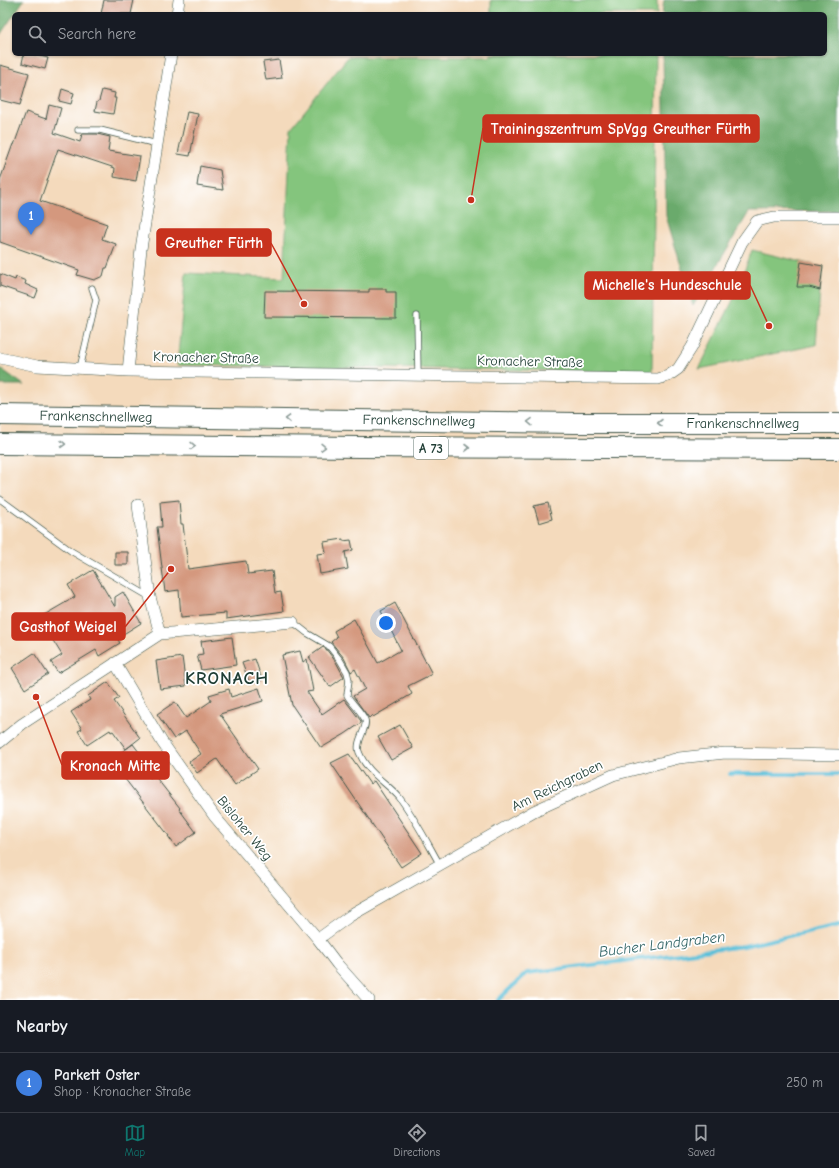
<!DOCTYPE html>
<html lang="en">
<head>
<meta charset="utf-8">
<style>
  :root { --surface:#171b24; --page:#242831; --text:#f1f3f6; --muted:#9ea1a6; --line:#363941; --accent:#0f766e }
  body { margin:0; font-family:"Comic Neue",sans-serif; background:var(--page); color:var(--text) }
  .you { position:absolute; left:386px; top:623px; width:14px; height:14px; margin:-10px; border:3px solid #fff; border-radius:50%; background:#1a73e8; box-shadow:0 0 0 6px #1a73e833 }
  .badge { display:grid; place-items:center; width:26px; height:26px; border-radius:50%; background:var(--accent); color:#fff; font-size:13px; font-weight:700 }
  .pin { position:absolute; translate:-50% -33px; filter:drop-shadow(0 1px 2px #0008) }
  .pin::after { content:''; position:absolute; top:21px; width:14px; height:12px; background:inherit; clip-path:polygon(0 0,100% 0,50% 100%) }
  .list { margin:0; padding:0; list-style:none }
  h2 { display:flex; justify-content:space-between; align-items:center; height:52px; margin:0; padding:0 16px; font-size:17px }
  h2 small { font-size:13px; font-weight:400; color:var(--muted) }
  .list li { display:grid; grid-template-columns:26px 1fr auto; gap:12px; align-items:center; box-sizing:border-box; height:60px; padding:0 16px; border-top:1px solid var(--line) }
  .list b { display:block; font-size:15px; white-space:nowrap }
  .list p { margin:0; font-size:13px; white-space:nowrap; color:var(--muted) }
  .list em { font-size:13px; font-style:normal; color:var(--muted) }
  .icon { flex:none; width:22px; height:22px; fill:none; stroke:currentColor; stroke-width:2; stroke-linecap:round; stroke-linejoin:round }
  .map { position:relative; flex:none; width:839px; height:1000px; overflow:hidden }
  .search { position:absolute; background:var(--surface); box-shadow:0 1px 3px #0004; left:12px; right:12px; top:12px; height:44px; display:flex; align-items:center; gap:10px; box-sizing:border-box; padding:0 14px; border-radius:6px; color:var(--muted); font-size:15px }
  .sheet { height:112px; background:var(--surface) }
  nav { display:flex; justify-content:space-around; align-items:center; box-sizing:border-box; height:56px; border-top:1px solid var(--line); background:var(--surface); font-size:11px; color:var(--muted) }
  nav a { display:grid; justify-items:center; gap:2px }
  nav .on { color:var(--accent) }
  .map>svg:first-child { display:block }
</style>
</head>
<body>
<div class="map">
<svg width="839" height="1000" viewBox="0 0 839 1000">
  <rect width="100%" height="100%" fill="#fff"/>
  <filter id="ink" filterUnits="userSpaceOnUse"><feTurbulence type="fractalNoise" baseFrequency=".025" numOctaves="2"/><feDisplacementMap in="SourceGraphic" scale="8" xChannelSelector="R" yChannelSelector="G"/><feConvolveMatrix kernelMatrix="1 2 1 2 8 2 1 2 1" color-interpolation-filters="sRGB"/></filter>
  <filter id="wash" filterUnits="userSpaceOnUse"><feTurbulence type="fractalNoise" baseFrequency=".012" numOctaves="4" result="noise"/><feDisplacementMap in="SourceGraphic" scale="16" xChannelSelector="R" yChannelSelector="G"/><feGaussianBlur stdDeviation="0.9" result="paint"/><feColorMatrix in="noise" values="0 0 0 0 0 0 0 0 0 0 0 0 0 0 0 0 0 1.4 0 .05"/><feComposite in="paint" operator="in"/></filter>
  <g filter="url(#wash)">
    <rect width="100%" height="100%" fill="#f4dabc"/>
    <path fill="#84c57d" stroke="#528158" d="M 491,0 L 657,0 L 657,14 L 491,14 Z
      M 491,54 L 656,54 L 652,372 L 177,365 L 186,273 L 284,278 L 291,128 L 348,57 L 491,57 Z
      M 752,250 L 823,267 L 820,290 L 816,345 L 699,369 L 736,294 Z"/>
    <path fill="#6baa6c" stroke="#457450" d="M 0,0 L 24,0 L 0,35 Z
      M 664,0 L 839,0 L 839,211 L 749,212 L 693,306 L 666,216 L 663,54 L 825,54 L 825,14 L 662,14 Z
      M 0,368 L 24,385 L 0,385 Z"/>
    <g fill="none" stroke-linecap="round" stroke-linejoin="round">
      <path stroke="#5bc0d9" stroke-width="4" d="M 730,774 L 839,774
        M 498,1000 L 527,973 L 744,946 L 839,925"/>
    </g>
    <g id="blocks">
      <path fill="#d4987e" d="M 104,0 L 134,0 L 131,14 L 101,14 Z
        M 24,54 L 32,54 L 48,58 L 45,69 L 22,63 Z
        M 279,60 L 282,78 L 266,80 L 263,62 Z
        M 0,65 L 29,73 L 20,105 L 0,100 Z
        M 62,89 L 74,93 L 71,104 L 59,101 Z
        M 102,90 L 115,93 L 114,98 L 116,98 L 113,114 L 95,111 L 97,102 L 99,101 Z
        M 49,105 L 61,108 L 54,133 L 80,142 L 82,134 L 97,134 L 110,137 L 108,151 L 140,156 L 136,181 L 114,177 L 115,168 L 58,149 L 40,201 L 107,224 L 102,239 L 116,244 L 107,268 L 105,268 L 103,276 L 94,280 L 77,275 L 79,270 L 0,242 L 0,180 L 13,144 L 14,145 L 26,112 L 46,119 Z
        M 187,112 L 198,114 L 190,156 L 178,154 Z
        M 200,166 L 220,170 L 223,190 L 197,186 Z
        M 801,262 L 823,266 L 820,290 L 809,287 L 797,287 Z
        M 0,274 L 15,280 L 16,277 L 26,281 L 25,284 L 38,290 L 35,298 L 0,286 Z
        M 369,289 L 386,289 L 386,292 L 396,292 L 396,318 L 264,317 L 265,291 L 369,292 Z
        M 179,500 L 181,524 L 183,524 L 188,569 L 246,561 L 248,574 L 272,571 L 275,593 L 281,592 L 284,611 L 226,619 L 226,613 L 181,617 L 179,590 L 165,592 L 157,527 L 162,527 L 160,502 Z
        M 548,503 L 552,519 L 539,523 L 534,506 Z
        M 343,539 L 343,541 L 351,540 L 353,550 L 345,552 L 348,569 L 320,574 L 317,554 L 326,553 L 324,542 Z
        M 115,552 L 128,552 L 128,565 L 115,565 Z
        M 93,570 L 115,607 L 115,597 L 123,592 L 141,623 L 117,638 L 120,643 L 99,656 L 96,650 L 58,673 L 51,662 L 62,655 L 39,618 L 75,597 L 68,585 Z
        M 395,603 L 432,674 L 408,686 L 412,694 L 373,717 L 372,715 L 369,718 L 353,696 L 365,689 L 355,669 L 351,672 L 344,658 L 331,642 L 337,637 L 334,631 L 354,619 L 378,663 L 401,650 L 381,611 Z
        M 232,637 L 236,665 L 201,670 L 197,655 L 203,654 L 201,641 Z
        M 323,647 L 326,649 L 336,662 L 344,677 L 330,687 L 309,657 Z
        M 300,651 L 303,662 L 307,659 L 313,691 L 307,692 L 322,714 L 344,699 L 361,721 L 361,723 L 345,734 L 321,748 L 292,705 L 282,655 Z
        M 34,653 L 48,674 L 25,689 L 12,668 Z
        M 182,657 L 186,686 L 160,689 L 156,661 Z
        M 255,659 L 262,680 L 250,684 L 242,663 Z
        M 108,682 L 119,698 L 114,701 L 140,738 L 126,749 L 113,731 L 111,732 L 110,730 L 87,745 L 78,731 L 82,729 L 71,712 L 90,700 L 88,696 Z
        M 259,688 L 263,701 L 220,714 L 258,769 L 235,785 L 217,759 L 197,773 L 189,762 L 201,754 L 186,731 L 174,739 L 157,714 L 175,702 L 186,718 L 211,701 L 209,695 L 229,689 L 231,697 Z
        M 400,725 L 413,748 L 391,760 L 378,737 Z
        M 133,744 L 142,756 L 137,759 L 150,778 L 154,775 L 180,808 L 179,809 L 196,832 L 176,847 L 168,836 L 169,836 L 125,779 L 133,773 L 119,754 Z
        M 349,754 L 370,784 L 374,781 L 422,853 L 401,867 L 331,763 Z"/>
    </g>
  </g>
  <g filter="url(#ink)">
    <use href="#blocks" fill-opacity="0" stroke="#3f5548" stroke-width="1"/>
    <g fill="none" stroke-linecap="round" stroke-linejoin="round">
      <g stroke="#3f5548" stroke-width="7">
        <path id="service" d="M 78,130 L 100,130 L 157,144
          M 417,316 L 418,374
          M 80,368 L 96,300 L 92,288
          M 0,499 L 71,551 L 150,597
          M 293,622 L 307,633 L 329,646 L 340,660 L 347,672 L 349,680 L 347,695 C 351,703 362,712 365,720 C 368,728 355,741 359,752 C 367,773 386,782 399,797 C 415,818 427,842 440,865"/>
      </g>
      <g stroke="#3f5548" stroke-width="12">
        <path id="minor" d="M 177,14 L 179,0
          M 0,358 L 37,366 L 128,371 L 658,379 L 668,376 L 678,369 L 692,347 L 742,242 L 757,221 L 774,217 L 839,217
          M 128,371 L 141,249 L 171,54
          M 138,505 L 150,597 L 160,634
          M 115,663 L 162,742 L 215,817 L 318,939 L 337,964 L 369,1000
          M 0,742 L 22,724 L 160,634 L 293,622
          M 318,939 L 350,916 L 534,811 L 613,775 L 679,758 L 725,753 L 839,755"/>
      </g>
      <g stroke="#3f5548" stroke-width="22">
        <path id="motorway" d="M 0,415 L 575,423 L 839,423
          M 0,444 L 361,447 L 839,449"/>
      </g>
      <use href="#service" stroke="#fff" stroke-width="5.5"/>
      <use href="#minor" stroke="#fff" stroke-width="11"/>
      <use href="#motorway" stroke="#fff" stroke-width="20"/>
    </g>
    <defs><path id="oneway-chevron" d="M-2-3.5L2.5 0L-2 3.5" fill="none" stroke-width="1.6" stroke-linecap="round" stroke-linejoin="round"/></defs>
    <g stroke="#8f9e9a">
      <use href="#oneway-chevron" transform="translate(288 419) rotate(-179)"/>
      <use href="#oneway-chevron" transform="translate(530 422) rotate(-179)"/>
      <use href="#oneway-chevron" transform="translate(660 423) rotate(-180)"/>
      <use href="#oneway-chevron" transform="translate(63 444) rotate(1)"/>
      <use href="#oneway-chevron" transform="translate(193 446) rotate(1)"/>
      <use href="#oneway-chevron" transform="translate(323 447) rotate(1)"/>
      <use href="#oneway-chevron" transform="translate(467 448)"/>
    </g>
  </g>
  <g text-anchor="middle" stroke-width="3.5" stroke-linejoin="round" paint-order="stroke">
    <rect fill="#fff" stroke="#627771" stroke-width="1" x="414" y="437" width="34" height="22" rx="3"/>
    <g font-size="13" font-weight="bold" fill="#1f3d34">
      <text x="431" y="453">A 73</text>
    </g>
    <g font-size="14" fill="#1f3d34" stroke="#fff">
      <text transform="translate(206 357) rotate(1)" y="5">Kronacher Straße</text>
      <text transform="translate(530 361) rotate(1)" y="5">Kronacher Straße</text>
      <text transform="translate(96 416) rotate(1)" y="5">Frankenschnellweg</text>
      <text transform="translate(419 420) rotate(1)" y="5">Frankenschnellweg</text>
      <text x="743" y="428">Frankenschnellweg</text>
      <text transform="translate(557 785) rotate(-26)" y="5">Am Reichgraben</text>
      <text transform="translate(245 828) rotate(51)" y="5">Bisloher Weg</text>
    </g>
    <g font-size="15" font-style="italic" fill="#316466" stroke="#fff">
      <text transform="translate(662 944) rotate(-7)" y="5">Bucher Landgraben</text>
    </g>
    <g font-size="18" font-weight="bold" letter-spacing="1" fill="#1f3d34" stroke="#fff">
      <text x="227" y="684">KRONACH</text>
    </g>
  </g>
  <path fill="none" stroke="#c8321e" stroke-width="1.5" d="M471 200L483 128M304 304L271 243M769 326L750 285M171 569L125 627M36 697L62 765"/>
  <g fill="#c8321e" stroke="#fff" stroke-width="1.5">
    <circle cx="471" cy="200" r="4"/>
    <circle cx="304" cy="304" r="4"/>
    <circle cx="769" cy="326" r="4"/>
    <circle cx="171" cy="569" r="4"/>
    <circle cx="36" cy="697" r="4"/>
  </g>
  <g fill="#c8321e" stroke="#c8321e" stroke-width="1.5">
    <rect x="483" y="115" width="276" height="27" rx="4"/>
    <rect x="157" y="229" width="114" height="27" rx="4"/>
    <rect x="585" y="272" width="165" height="27" rx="4"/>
    <rect x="12" y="613" width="113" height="27" rx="4"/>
    <rect x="62" y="752" width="107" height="27" rx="4"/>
  </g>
  <g font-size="15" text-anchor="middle" font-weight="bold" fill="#fff">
    <text x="621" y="134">Trainingszentrum SpVgg Greuther Fürth</text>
    <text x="214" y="248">Greuther Fürth</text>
    <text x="667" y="290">Michelle's Hundeschule</text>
    <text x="68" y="632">Gasthof Weigel</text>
    <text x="115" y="771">Kronach Mitte</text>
  </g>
</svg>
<div class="you"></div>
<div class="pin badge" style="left:31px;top:235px;background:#3f7fe0">1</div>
<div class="search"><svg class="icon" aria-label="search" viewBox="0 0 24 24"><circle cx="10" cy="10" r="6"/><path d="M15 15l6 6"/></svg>Search here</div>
</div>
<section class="sheet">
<h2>Nearby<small></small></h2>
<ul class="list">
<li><span class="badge" style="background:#3f7fe0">1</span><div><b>Parkett Oster</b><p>Shop · Kronacher Straße</p></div><em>250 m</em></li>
</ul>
</section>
<nav>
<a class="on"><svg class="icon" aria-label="map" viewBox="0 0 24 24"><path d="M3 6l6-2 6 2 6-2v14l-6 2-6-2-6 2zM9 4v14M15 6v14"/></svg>Map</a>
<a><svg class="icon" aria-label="directions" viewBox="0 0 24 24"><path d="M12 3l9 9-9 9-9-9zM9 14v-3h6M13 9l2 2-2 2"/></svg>Directions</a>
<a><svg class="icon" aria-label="saved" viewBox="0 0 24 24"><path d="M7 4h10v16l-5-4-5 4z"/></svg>Saved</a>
</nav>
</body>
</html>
